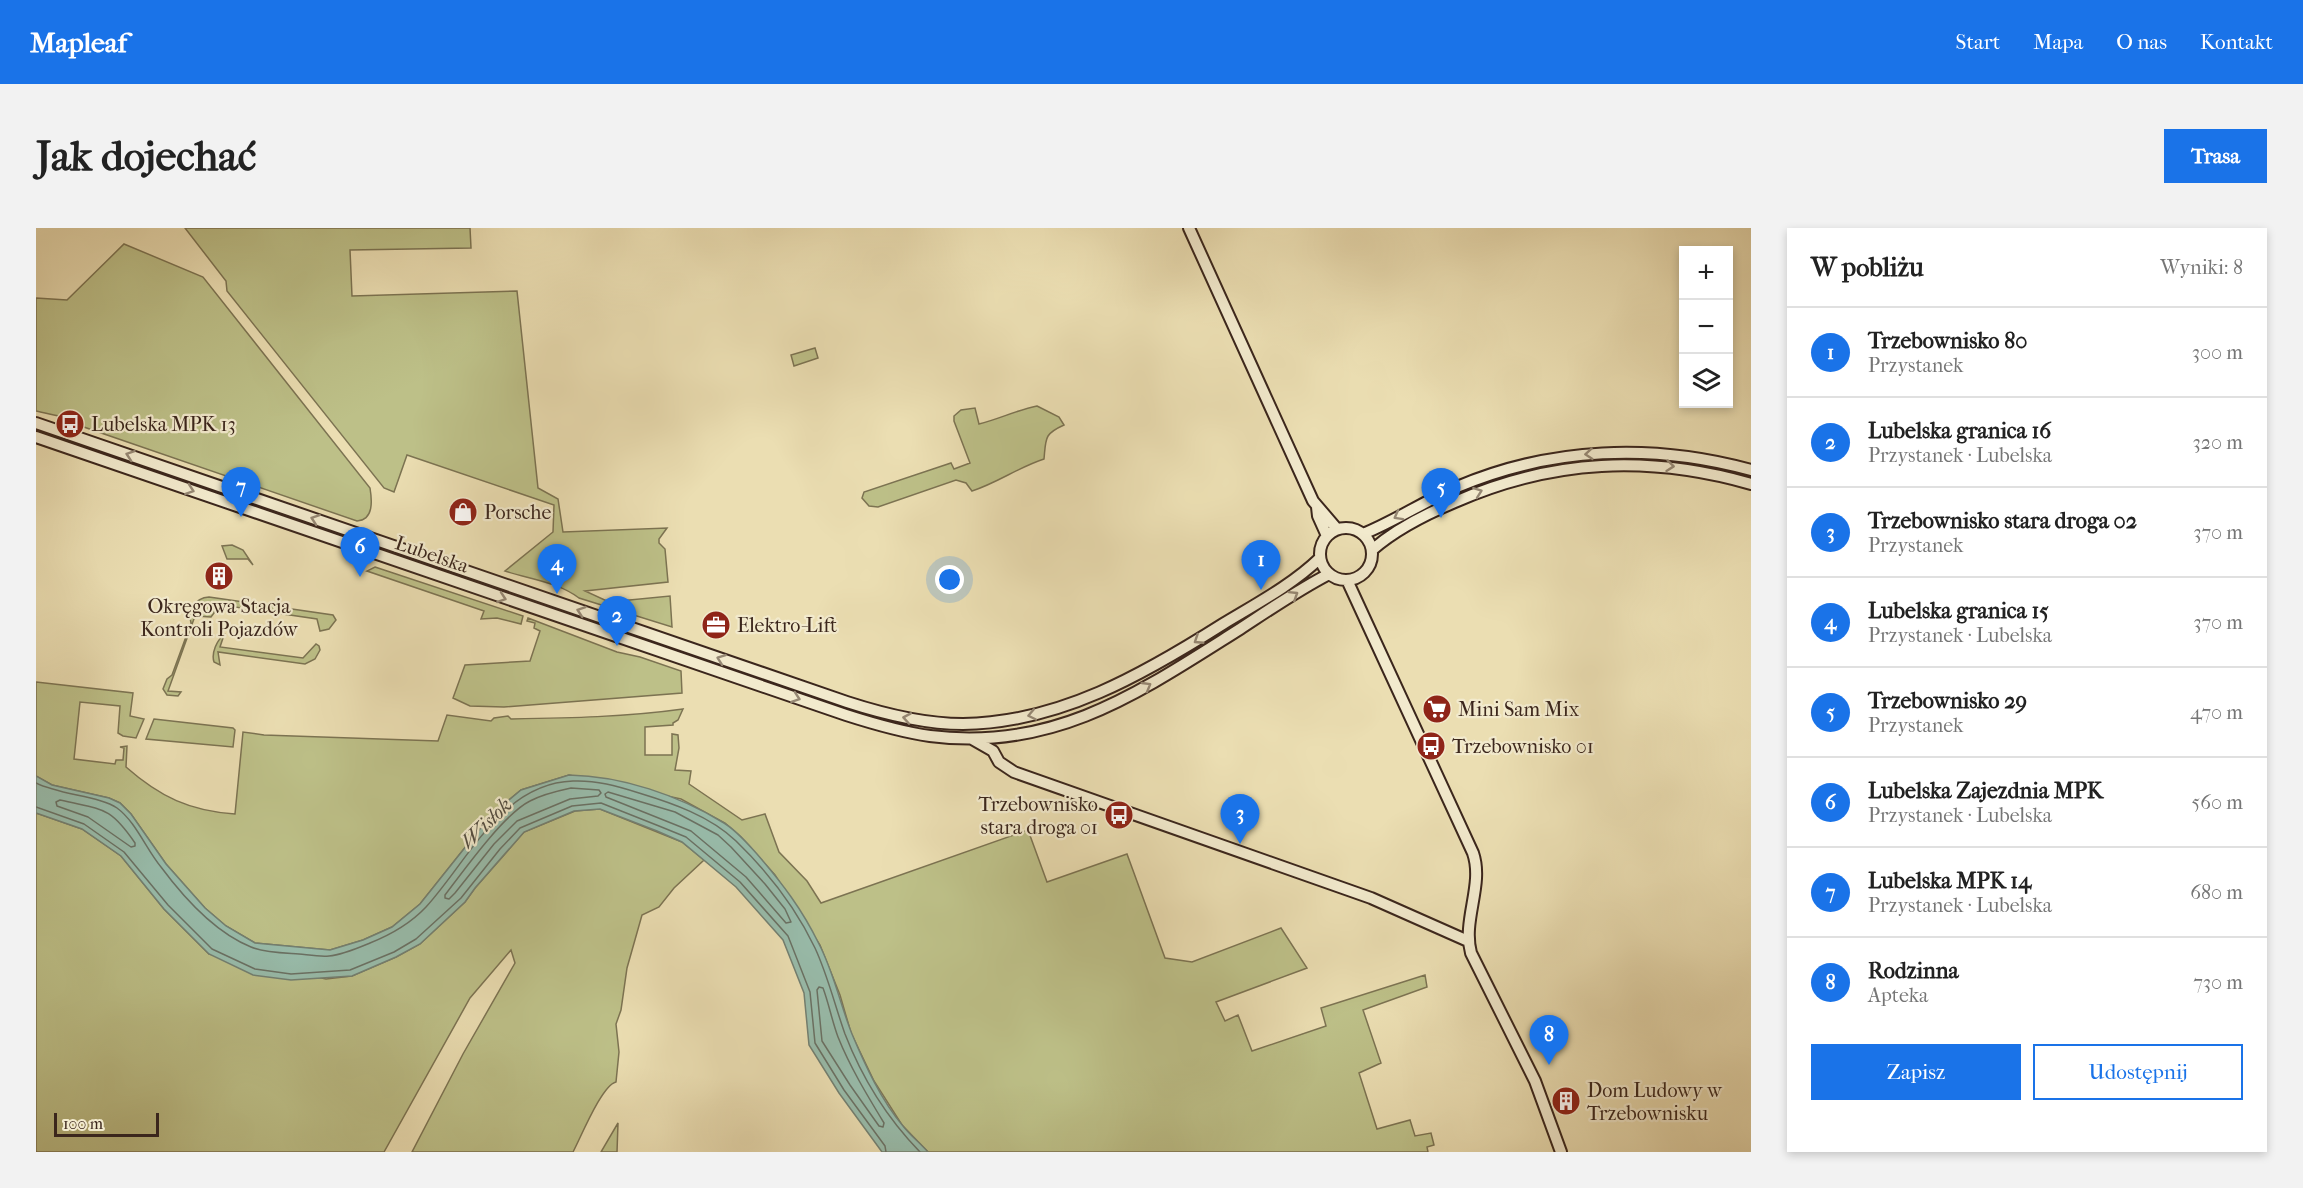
<!DOCTYPE html>
<html lang="pl">
<head>
<meta charset="utf-8">
<style>
  :root { --surface:#fff; --page:#f2f2f2; --text:#222; --muted:#767676; --line:#e0e0e0; --accent:#1a73e8 }
  body { margin:0; font-family:"IM FELL French Canon",serif; background:var(--page); color:var(--text) }
  .controls { position:absolute; right:18px; top:18px; display:grid; overflow:hidden; border-radius:0px; box-shadow:0 3px 9px #0003 }
  .controls button { width:54px; height:54px; display:grid; place-items:center; padding:0; border:0; border-bottom:2px solid var(--line); background:var(--surface); color:var(--text); font:30px sans-serif }
  .scale { position:absolute; left:18px; bottom:15px; width:105px; box-sizing:border-box; padding-left:6px; border:3px solid #3b261c; border-top:0; font-size:16px; line-height:21px; white-space:nowrap; color:#3b261c; -webkit-text-stroke:4px #f2eacd; paint-order:stroke }
  .you { position:absolute; left:914px; top:352px; width:21px; height:21px; margin:-15px; border:4px solid #fff; border-radius:50%; background:#1a73e8; box-shadow:0 0 0 9px #1a73e833 }
  .badge { display:grid; place-items:center; width:39px; height:39px; border-radius:50%; background:var(--accent); color:#fff; font-size:20px; font-weight:700 }
  .pin { position:absolute; translate:-50% -50px; filter:drop-shadow(0 2px 3px #0008) }
  .pin::after { content:''; position:absolute; top:32px; width:21px; height:18px; background:inherit; clip-path:polygon(0 0,100% 0,50% 100%) }
  .list { margin:0; padding:0; list-style:none }
  h2 { display:flex; justify-content:space-between; align-items:center; height:78px; margin:0; padding:0 24px; font-size:26px }
  h2 small { font-size:20px; font-weight:400; color:var(--muted) }
  .list li { display:grid; grid-template-columns:39px 1fr auto; gap:18px; align-items:center; box-sizing:border-box; height:90px; padding:0 24px; border-top:2px solid var(--line) }
  .list b { display:block; font-size:22px; white-space:nowrap }
  .list p { margin:0; font-size:20px; white-space:nowrap; color:var(--muted) }
  .list em { font-size:20px; font-style:normal; color:var(--muted) }
  .actions { display:flex; gap:12px; padding:18px 24px }
  .actions a { flex:1; padding:14px 0; border:2px solid var(--accent); border-radius:0px; text-align:center; font-size:21px; color:var(--accent) }
  .actions .main { background:var(--accent); color:#fff }
  .icon { flex:none; width:33px; height:33px; fill:none; stroke:currentColor; stroke-width:2; stroke-linecap:round; stroke-linejoin:round }
  .map { position:relative; flex:none; width:1715px; height:924px; overflow:hidden; border-radius:0px }
  header { display:flex; align-items:center; gap:36px; box-sizing:border-box; height:84px; padding:0 30px; background:var(--accent); color:#fff }
  header strong { font-size:28px }
  nav { display:flex; gap:33px; margin-inline-start:auto; font-size:21px }
  .intro { display:flex; align-items:center; justify-content:space-between; box-sizing:border-box; height:144px; padding:0 36px }
  h1 { margin:0; font-size:42px }
  .button { padding:15px 27px; border-radius:0px; background:var(--accent); color:#fff; font-size:21px; font-weight:700 }
  main { display:flex; gap:36px; padding:0 36px }
  aside { flex:1; background:var(--surface); border-radius:0px; box-shadow:0 3px 9px #0003 }
  .map>svg:first-child { display:block }
</style>
</head>
<body>
<header>
<strong>Mapleaf</strong>
<nav><a>Start</a><a>Mapa</a><a>O nas</a><a>Kontakt</a></nav>
</header>
<div class="intro"><h1>Jak dojechać</h1><a class="button">Trasa</a></div>
<main>
<div class="map">
<svg width="1715" height="924" viewBox="0 0 1715 924">
  <rect width="100%" height="100%" fill="#ebdeb2"/>
  <filter id="stains"><feTurbulence type="fractalNoise" baseFrequency=".00333" numOctaves="4"/><feColorMatrix values="0 0 0 0 .2 0 0 0 0 .09 0 0 0 0 .02 0 0 0 .5 -.17"/></filter>
  <radialGradient id="worn" r=".72"><stop offset=".6" stop-color="#630" stop-opacity="0"/><stop offset="1" stop-color="#630" stop-opacity=".3"/></radialGradient>
  <path fill="#bdc088" stroke="#7c7352" stroke-width="1.5" d="M 149,0 L 434,0 L 435,20 L 314,22 L 316,68 L 481,63 L 502,260 L 522,271 L 527,304 L 631,300 L 623,311 L 623,315 L 629,321 L 632,354 L 549,363 L 573,374 L 634,368 L 636,399 L 543,370 C 522,354 493,351 469,343 L 517,304 L 518,277 L 371,227 L 358,264 L 348,260 L 191,63 L 190,53 Z
    M 88,16 L 167,49 L 334,260 C 336,272 338,292 321,293 L 45,198 C 36,188 14,187 0,183 L 0,70 L 31,72 Z
    M 779,120 L 782,130 L 758,138 L 755,127 Z
    M 1001,178 L 1023,189 L 1028,197 C 1008,206 1010,210 1008,231 C 983,239 961,255 936,263 L 930,255 L 920,252 L 842,279 L 833,278 L 826,270 L 828,264 L 915,235 L 918,241 L 934,235 L 918,193 L 918,188 L 925,182 L 939,180 L 943,196 C 963,191 981,182 1001,178 Z
    M 196,317 L 207,322 L 217,337 L 212,331 L 191,331 L 186,318 Z
    M 339,339 L 487,388 L 485,396 L 461,390 L 445,391 L 448,383 L 331,343 Z
    M 173,369 L 297,387 L 300,392 L 293,401 L 284,403 L 281,391 L 178,376 L 178,385 L 175,389 L 159,388 L 132,463 L 145,464 L 142,468 L 131,467 L 127,461 L 131,451 L 136,447 L 155,395 C 152,383 158,370 173,369 Z
    M 492,390 L 581,424 L 604,429 L 645,443 L 646,465 L 468,479 L 434,478 L 417,470 L 429,437 L 494,433 L 504,403 L 498,400 L 499,395 L 491,393 Z
    M 188,407 L 184,419 L 267,430 L 280,416 L 283,418 L 284,422 L 279,431 L 269,436 L 182,424 L 184,437 L 178,434 C 175,425 181,412 188,407 Z
    M 0,454 L 97,465 L 94,488 L 108,491 L 100,510 L 87,508 L 82,505 L 84,478 L 44,474 L 38,531 L 79,536 L 80,532 L 87,532 L 88,520 L 84,519 L 91,518 L 90,539 C 124,569 154,583 199,586 L 207,504 L 228,507 L 402,513 L 411,487 L 455,493 L 458,490 L 472,488 L 475,491 C 533,490 590,489 647,481 L 642,492 L 637,495 L 637,497 L 609,499 L 609,527 L 636,527 L 636,506 L 642,507 L 643,520 L 639,542 L 655,543 L 653,556 L 706,592 L 729,586 L 743,624 L 771,653 L 785,675 L 992,602 L 1011,654 L 1091,626 L 1129,730 L 1156,734 L 1245,700 L 1271,740 L 1180,774 L 1189,793 L 1202,787 L 1216,823 L 1290,798 L 1285,780 L 1389,747 L 1391,759 L 1327,782 L 1345,835 L 1323,845 L 1341,901 L 1374,892 L 1379,908 L 1395,905 L 1398,917 L 1391,919 L 1392,924 L 892,924 L 866,897 L 838,853 L 815,805 L 804,767 L 784,717 L 739,647 L 705,609 L 689,595 L 645,571 L 533,547 L 485,562 L 467,577 L 443,602 L 384,676 L 356,699 L 327,712 L 294,722 L 219,715 L 190,698 L 169,680 L 130,636 L 95,586 L 84,575 L 73,570 L 16,557 L 0,548 Z
    M 118,491 L 197,500 L 199,502 L 197,519 L 110,511 Z
    M 564,581 L 646,614 L 668,632 L 638,660 L 623,679 L 606,687 L 591,740 L 585,782 L 580,796 L 583,824 L 580,854 C 566,857 545,909 537,924 L 376,924 L 427,826 L 479,735 L 475,722 L 434,770 L 348,924 L 0,924 L 0,585 L 46,601 L 85,628 L 128,681 L 173,726 L 290,751 L 316,748 L 360,729 L 384,716 L 429,674 L 439,660 L 488,604 L 539,583 Z
    M 582,895 L 581,924 L 565,924 Z"/>
  <path fill="#98bcab" stroke="#738072" stroke-width="1.5" d="M 533,547 C 586,548 642,567 688,595 C 701,603 711,615 721,626 C 746,655 766,681 783,716 C 798,745 804,776 816,806 C 829,837 845,872 867,898 C 874,907 884,915 892,924 L 846,924 L 803,865 L 773,817 L 768,765 L 747,712 L 700,659 L 646,614 L 621,603 L 564,581 L 538,583 L 488,604 L 439,660 L 429,674 L 384,716 L 360,729 L 316,748 L 255,752 L 217,747 L 173,726 L 128,681 L 85,628 L 46,601 L 0,585 L 0,548 L 16,557 L 73,570 L 84,575 L 95,586 L 130,636 L 169,680 L 190,698 L 219,715 L 294,722 L 327,712 L 356,699 L 384,676 L 443,602 L 467,577 L 485,562 Z"/>
  <g fill="none" stroke-linecap="round" stroke-linejoin="round">
    <path stroke="#6a7164" stroke-width="1.5" d="M 0,555 C 23,567 64,568 81,580 C 100,594 110,621 125,639 C 148,670 178,704 215,719 C 229,725 248,725 263,726 C 273,727 284,729 293,728 C 306,727 322,720 334,715 C 354,707 374,696 390,679 C 432,633 466,555 537,553 C 560,552 581,558 603,565 C 636,575 674,588 700,613 C 732,644 760,680 779,720 C 792,748 799,778 809,806 C 826,850 852,891 884,924
      M 535,560 L 563,562 L 565,565 L 562,568 L 534,571 L 481,593 L 458,616 L 419,665 L 413,671 L 409,670 L 409,667 C 428,642 468,586 494,573 C 507,566 521,563 535,560 Z
      M 572,564 L 639,584 L 682,607 L 695,619 L 729,656 L 749,681 L 755,694 L 750,695 L 710,649 L 655,603 L 570,569 L 569,566 Z
      M 24,572 C 66,582 73,577 99,615 L 99,618 L 95,619 L 52,589 L 21,578 L 20,574 Z
      M 0,579 L 48,596 L 88,624 L 132,677 L 176,721 L 219,741 L 255,746 L 314,742 L 358,724 L 380,711 L 425,670 L 464,621 L 484,600 L 536,578 L 565,575 L 623,598 L 650,609 L 704,654 L 752,708 L 774,764 L 779,815 L 808,862 L 849,918 L 850,924
      M 783,759 L 787,760 C 793,776 796,793 802,809 C 814,839 831,867 848,895 L 847,899 L 843,898 L 814,857 L 786,813 L 781,762 Z"/>
    <g stroke="#3b261c" stroke-width="14">
      <path id="secondary" d="M 1153,0 L 1277,273 L 1301,301
        M 0,195 L 811,474 C 848,486 887,496 927,496 C 1023,495 1108,446 1187,396 C 1220,376 1256,357 1284,330
        M 0,209 L 810,487 C 838,496 865,504 894,508 C 1019,524 1104,464 1204,401 C 1233,382 1262,362 1293,346
        M 1281,279 L 1282,288 L 1291,308
        M1284 326a26 26 0 1 1 52 0a26 26 0 1 1-52 0Z
        M 1327,306 C 1359,293 1389,273 1421,259 C 1515,219 1617,215 1715,242
        M 1336,322 C 1360,301 1390,286 1419,274 C 1517,231 1613,227 1715,256
        M 1311,352 L 1437,625 C 1448,657 1426,692 1435,725 L 1499,853 L 1525,924
        M 936,511 L 957,523 L 963,534 L 978,544 L 1335,670 L 1432,713"/>
    </g>
    <use href="#secondary" stroke="#f2eacd" stroke-width="10"/>
  </g>
  <defs><path id="oneway-chevron" d="M-2-3.5L2.5 0L-2 3.5" fill="none" stroke-width="1.6" stroke-linecap="round" stroke-linejoin="round" transform="scale(1.5)"/></defs>
  <g stroke="#968874">
    <use href="#oneway-chevron" transform="translate(1553 226) rotate(175)"/>
    <use href="#oneway-chevron" transform="translate(94 227) rotate(-161)"/>
    <use href="#oneway-chevron" transform="translate(1634 238) rotate(6)"/>
    <use href="#oneway-chevron" transform="translate(154 262) rotate(19)"/>
    <use href="#oneway-chevron" transform="translate(1442 264) rotate(-20)"/>
    <use href="#oneway-chevron" transform="translate(1362 288) rotate(151)"/>
    <use href="#oneway-chevron" transform="translate(279 291) rotate(-161)"/>
    <use href="#oneway-chevron" transform="translate(1258 367) rotate(-32)"/>
    <use href="#oneway-chevron" transform="translate(466 370) rotate(19)"/>
    <use href="#oneway-chevron" transform="translate(545 383) rotate(-161)"/>
    <use href="#oneway-chevron" transform="translate(1162 412) rotate(147)"/>
    <use href="#oneway-chevron" transform="translate(685 431) rotate(-160)"/>
    <use href="#oneway-chevron" transform="translate(1111 458) rotate(-30)"/>
    <use href="#oneway-chevron" transform="translate(760 470) rotate(19)"/>
    <use href="#oneway-chevron" transform="translate(996 487) rotate(168)"/>
    <use href="#oneway-chevron" transform="translate(871 490) rotate(-170)"/>
  </g>
  <defs>
    <g id="bus-disc" transform="scale(1.5)"><circle r="9.5" fill="#8f2418" stroke="#f2eacd"/><path d="M-5-6H5V4H4V6H2V4H-2V6H-4V4H-5ZM-3.5-4V0h7V-4ZM-3.5 1.2v1.5H-2V1.2ZM2 1.2v1.5H3.5V1.2Z" fill="#fff"/></g>
    <g id="shop-disc" transform="scale(1.5)"><circle r="9.5" fill="#8f2418" stroke="#f2eacd"/><path d="M-5-2.5h2.3a2.7 3.5 0 0 1 5.4 0H5L5.5 6h-11ZM-1.5-2.5h3a1.5 2.3 0 0 0-3 0Z" fill="#fff"/></g>
    <g id="building-disc" transform="scale(1.5)"><circle r="9.5" fill="#8f2418" stroke="#f2eacd"/><path d="M-4-6H4V6H1V3H-1V6H-4ZM-2.5-4.3h1.7v1.8h-1.7ZM.8-4.3h1.7v1.8H.8ZM-2.5-1h1.7V.8h-1.7ZM.8-1h1.7V.8H.8Z" fill="#fff"/></g>
    <g id="office-disc" transform="scale(1.5)"><circle r="9.5" fill="#8f2418" stroke="#f2eacd"/><path d="M-6-3h4V-5.5h4V-3h4V5H-6ZM-1-4.5V-3h2v-1.5ZM-6 0V1H6V0Z" fill="#fff"/></g>
    <g id="supermarket-disc" transform="scale(1.5)"><circle r="9.5" fill="#8f2418" stroke="#f2eacd"/><path d="M-6-5.5h2.5l.6 2H6L4.5 2H-2.5L-4.4-4H-6ZM-1.5 3.2a1.3 1.3 0 1 0 .1 0ZM3 3.2a1.3 1.3 0 1 0 .1 0Z" fill="#fff"/></g>
  </defs>
  <g fill-rule="evenodd">
    <use href="#bus-disc" x="34" y="196"/>
    <use href="#shop-disc" x="427" y="284"/>
    <use href="#building-disc" x="183" y="348"/>
    <use href="#office-disc" x="680" y="397"/>
    <use href="#supermarket-disc" x="1401" y="481"/>
    <use href="#bus-disc" x="1395" y="518"/>
    <use href="#bus-disc" x="1083" y="587"/>
    <use href="#building-disc" x="1530" y="873"/>
  </g>
  <g text-anchor="middle" stroke-width="4.5" stroke-linejoin="round" paint-order="stroke">
    <g font-size="20" fill="#3b261c" stroke="#f2eacd" text-anchor="start">
      <text x="55" y="203">Lubelska MPK 13</text>
      <text x="448" y="291">Porsche</text>
      <text x="183" y="385" text-anchor="middle">Okręgowa Stacja<tspan x="183" dy="23">Kontroli Pojazdów</tspan></text>
      <text x="701" y="404">Elektro-Lift</text>
      <text x="1422" y="488">Mini Sam Mix</text>
      <text x="1416" y="525">Trzebownisko 01</text>
      <text x="1062" y="583" text-anchor="end">Trzebownisko<tspan x="1062" dy="23">stara droga 01</tspan></text>
      <text x="1551" y="869">Dom Ludowy w<tspan x="1551" dy="23">Trzebownisku</tspan></text>
    </g>
    <g font-size="20" fill="#3b261c" stroke="#f2eacd">
      <text transform="translate(396 326) rotate(19)" y="7">Lubelska</text>
    </g>
    <g font-size="21" font-style="italic" fill="#524c40" stroke="#f2eacd">
      <text transform="translate(450 595) rotate(-44)" y="7">Wisłok</text>
    </g>
  </g>
  <rect width="100%" height="100%" filter="url(#stains)"/>
  <rect width="100%" height="100%" fill="url(#worn)"/>
</svg>
<div class="controls">
<button>+</button>
<button>−</button>
<button><svg class="icon" aria-label="layers" viewBox="0 0 24 24"><path d="M12 4l9 5-9 5-9-5zM3 14l9 5 9-5"/></svg></button>
</div>
<div class="scale">100 m</div>
<div class="you"></div>
<div class="pin badge" style="left:1225px;top:362px">1</div>
<div class="pin badge" style="left:581px;top:418px">2</div>
<div class="pin badge" style="left:1204px;top:616px">3</div>
<div class="pin badge" style="left:521px;top:366px">4</div>
<div class="pin badge" style="left:1405px;top:290px">5</div>
<div class="pin badge" style="left:324px;top:349px">6</div>
<div class="pin badge" style="left:205px;top:289px">7</div>
<div class="pin badge" style="left:1513px;top:837px">8</div>
</div>
<aside>
<h2>W pobliżu<small>Wyniki: 8</small></h2>
<ul class="list">
<li><span class="badge">1</span><div><b>Trzebownisko 80</b><p>Przystanek</p></div><em>300 m</em></li>
<li><span class="badge">2</span><div><b>Lubelska granica 16</b><p>Przystanek · Lubelska</p></div><em>320 m</em></li>
<li><span class="badge">3</span><div><b>Trzebownisko stara droga 02</b><p>Przystanek</p></div><em>370 m</em></li>
<li><span class="badge">4</span><div><b>Lubelska granica 15</b><p>Przystanek · Lubelska</p></div><em>370 m</em></li>
<li><span class="badge">5</span><div><b>Trzebownisko 29</b><p>Przystanek</p></div><em>470 m</em></li>
<li><span class="badge">6</span><div><b>Lubelska Zajezdnia MPK</b><p>Przystanek · Lubelska</p></div><em>560 m</em></li>
<li><span class="badge">7</span><div><b>Lubelska MPK 14</b><p>Przystanek · Lubelska</p></div><em>680 m</em></li>
<li><span class="badge">8</span><div><b>Rodzinna</b><p>Apteka</p></div><em>730 m</em></li>
</ul>
<div class="actions"><a class="main">Zapisz</a><a>Udostępnij</a></div>
</aside>
</main>
</body>
</html>
